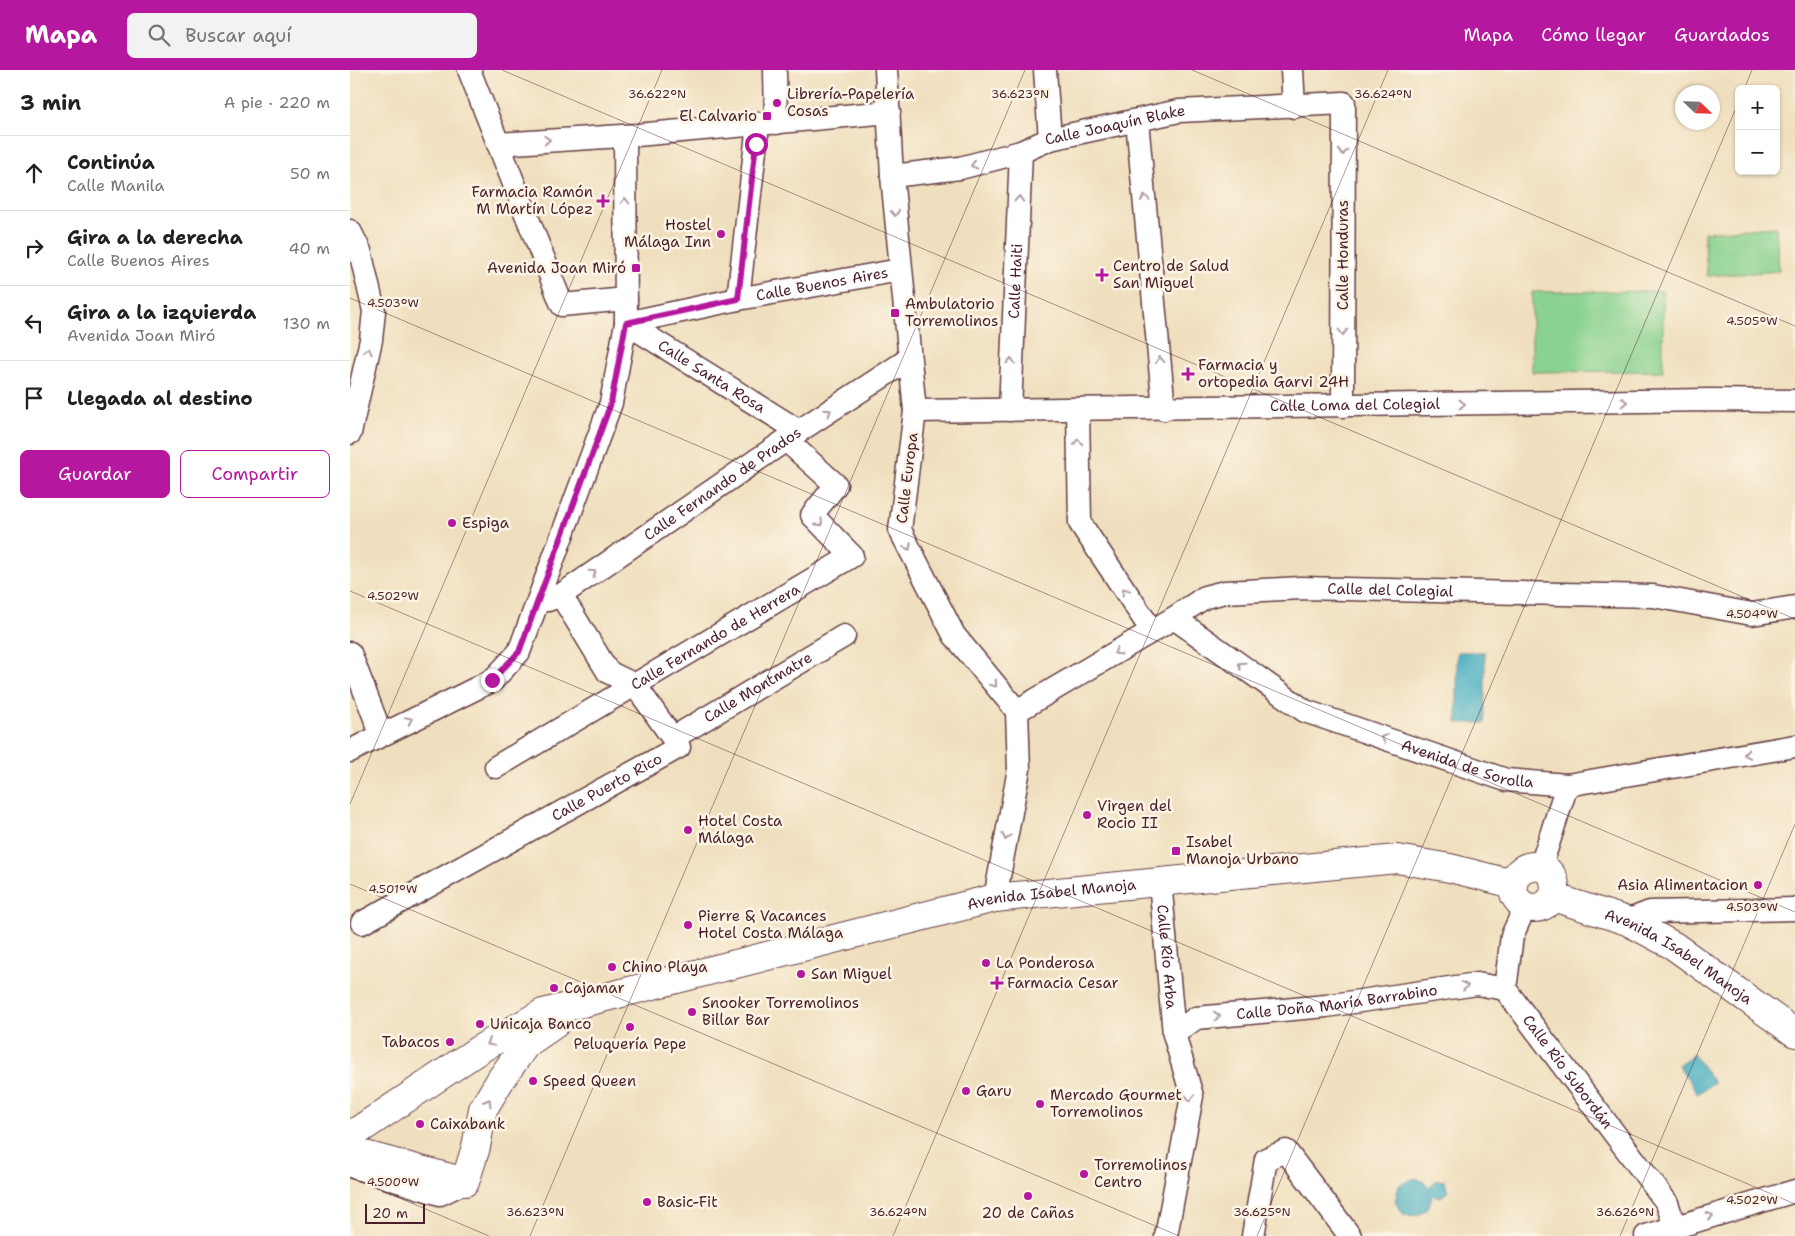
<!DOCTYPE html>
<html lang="es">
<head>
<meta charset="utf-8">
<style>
  :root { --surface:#fff; --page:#f2f2f2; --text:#202124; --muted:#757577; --line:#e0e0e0; --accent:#b5179e }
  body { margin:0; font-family:"Shantell Sans",sans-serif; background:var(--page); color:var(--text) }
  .controls { position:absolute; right:15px; top:15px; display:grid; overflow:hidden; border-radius:8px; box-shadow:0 1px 4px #0004 }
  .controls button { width:45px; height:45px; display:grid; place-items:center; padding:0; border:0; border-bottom:1px solid var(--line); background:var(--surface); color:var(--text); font:25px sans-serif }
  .compass { position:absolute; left:1325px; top:15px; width:45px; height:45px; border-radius:50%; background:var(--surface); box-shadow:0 1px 4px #0004; rotate:113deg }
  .scale { position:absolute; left:15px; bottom:12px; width:60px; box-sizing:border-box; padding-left:5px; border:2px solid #4a1f2b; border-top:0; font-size:14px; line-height:18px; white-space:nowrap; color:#4a1f2b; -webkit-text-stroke:4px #fcf5e5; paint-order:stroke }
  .stop { position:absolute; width:15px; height:15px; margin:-11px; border:4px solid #b5179e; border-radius:50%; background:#fff }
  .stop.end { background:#b5179e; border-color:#fff; box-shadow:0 1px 5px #0008 }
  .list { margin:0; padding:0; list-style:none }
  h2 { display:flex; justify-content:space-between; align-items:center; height:65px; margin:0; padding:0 20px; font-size:21px }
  h2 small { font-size:16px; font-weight:400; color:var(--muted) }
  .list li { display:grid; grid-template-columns:32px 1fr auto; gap:15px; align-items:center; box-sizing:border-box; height:75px; padding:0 20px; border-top:1px solid var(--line) }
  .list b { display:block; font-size:19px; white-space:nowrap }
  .list p { margin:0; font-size:16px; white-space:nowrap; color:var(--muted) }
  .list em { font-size:16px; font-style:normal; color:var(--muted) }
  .actions { display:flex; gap:10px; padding:15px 20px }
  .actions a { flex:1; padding:11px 0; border:1px solid var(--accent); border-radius:8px; text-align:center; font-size:18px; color:var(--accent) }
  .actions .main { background:var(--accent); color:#fff }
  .icon { flex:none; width:28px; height:28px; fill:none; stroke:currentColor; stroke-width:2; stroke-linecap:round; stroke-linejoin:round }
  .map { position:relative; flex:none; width:1445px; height:1166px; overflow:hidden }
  header { display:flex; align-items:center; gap:30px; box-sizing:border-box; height:70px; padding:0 25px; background:var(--accent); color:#fff }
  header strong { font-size:24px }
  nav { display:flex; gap:28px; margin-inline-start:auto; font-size:18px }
  .search { width:350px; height:45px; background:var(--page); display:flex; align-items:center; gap:12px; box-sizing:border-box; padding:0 18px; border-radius:8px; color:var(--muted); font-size:19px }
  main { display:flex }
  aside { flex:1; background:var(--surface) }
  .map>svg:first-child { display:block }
</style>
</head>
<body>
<header>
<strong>Mapa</strong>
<div class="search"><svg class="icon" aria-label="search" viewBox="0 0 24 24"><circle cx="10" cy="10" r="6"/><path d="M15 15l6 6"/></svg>Buscar aquí</div>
<nav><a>Mapa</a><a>Cómo llegar</a><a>Guardados</a></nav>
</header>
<main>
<aside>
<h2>3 min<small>A pie · 220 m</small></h2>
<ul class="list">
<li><svg class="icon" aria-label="ahead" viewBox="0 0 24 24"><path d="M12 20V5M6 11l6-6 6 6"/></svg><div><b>Continúa</b><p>Calle Manila</p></div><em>50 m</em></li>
<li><svg class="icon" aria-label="right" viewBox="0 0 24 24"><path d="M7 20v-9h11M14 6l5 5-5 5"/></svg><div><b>Gira a la derecha</b><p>Calle Buenos Aires</p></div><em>40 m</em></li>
<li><svg class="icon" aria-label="left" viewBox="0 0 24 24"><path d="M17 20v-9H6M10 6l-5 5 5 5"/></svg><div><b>Gira a la izquierda</b><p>Avenida Joan Miró</p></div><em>130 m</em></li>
<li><svg class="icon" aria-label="arrive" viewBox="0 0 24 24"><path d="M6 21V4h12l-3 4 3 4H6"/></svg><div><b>Llegada al destino</b></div></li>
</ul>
<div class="actions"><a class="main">Guardar</a><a>Compartir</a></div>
</aside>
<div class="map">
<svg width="1445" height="1166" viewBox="0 0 1445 1166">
  <rect width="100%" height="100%" fill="#fcf5e5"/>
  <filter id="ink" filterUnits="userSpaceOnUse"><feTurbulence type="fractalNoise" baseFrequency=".02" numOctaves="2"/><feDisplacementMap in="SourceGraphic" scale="10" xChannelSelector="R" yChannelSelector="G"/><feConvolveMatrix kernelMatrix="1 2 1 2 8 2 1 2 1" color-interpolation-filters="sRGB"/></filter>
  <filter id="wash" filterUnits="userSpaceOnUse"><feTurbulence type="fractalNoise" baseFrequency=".0096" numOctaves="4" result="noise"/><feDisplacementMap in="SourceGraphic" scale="20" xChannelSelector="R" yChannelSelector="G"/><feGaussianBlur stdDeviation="1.12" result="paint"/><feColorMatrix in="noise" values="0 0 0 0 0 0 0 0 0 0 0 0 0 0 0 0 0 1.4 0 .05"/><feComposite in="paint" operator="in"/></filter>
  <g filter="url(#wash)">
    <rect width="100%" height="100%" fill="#f0dfbe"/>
    <path fill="#89d28f" stroke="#6a785d" d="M 1426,157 L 1429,201 L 1357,206 L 1354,162 Z
      M 1313,221 L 1313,301 L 1182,302 L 1182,222 Z"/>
    <path fill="#41acc0" stroke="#466676" d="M 1107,582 L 1135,582 L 1135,653 L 1107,653 Z
      M 1343,984 L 1364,1012 L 1348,1024 L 1328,995 Z
      M 1065,1108 L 1073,1111 L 1079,1117 L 1087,1110 L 1095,1111 L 1098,1122 L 1091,1127 L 1082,1125 C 1080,1141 1069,1149 1053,1144 L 1045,1131 L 1049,1115 Z"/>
  </g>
  <g filter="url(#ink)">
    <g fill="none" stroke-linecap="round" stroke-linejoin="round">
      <g stroke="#633c41" stroke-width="25">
        <g id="street">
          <path d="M 119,0 L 212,235 L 276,229"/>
          <path d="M 425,0 L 426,53"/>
          <path d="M 536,0 L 542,106 L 565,341 L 550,460 L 604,565 L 667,641 L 669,699 L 645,828"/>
          <path d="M 695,0 L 700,69"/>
          <path d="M 942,0 L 944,37"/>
          <path d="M 787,51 L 814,339"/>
          <path d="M 148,74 L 287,65 L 539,42"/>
          <path id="s1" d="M 542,106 L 610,98 L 671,82 L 700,69 L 829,41 L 994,33 L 993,336"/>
          <path d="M 0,161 L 10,181 L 24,241 L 21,270 L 0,363"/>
          <path d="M 388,229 L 408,54"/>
          <path id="s2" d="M 276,253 L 388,229 L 550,200"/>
          <path id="s3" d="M 276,253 L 449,361"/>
          <path d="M 728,339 L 730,453 L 802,561"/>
          <path id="s4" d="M 660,340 L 671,82"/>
          <path id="s5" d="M 565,341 L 1360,330 L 1445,331"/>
          <path id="s6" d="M 198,530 L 211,525 L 449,361 L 559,289"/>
          <path id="s7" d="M 824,548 L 955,641 L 1156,710 L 1217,715 L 1445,676"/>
          <path d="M 0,583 L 31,664"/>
          <path id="s8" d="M 667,641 L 824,548 L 855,527 L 875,522 L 951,518 L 1303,526 L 1402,544 L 1445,537"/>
          <path id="s9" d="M 323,668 L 494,566"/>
          <path d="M 0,681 L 143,610 L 169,582 L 261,333 L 276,253 L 275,66"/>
          <path id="s10" d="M 146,697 L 502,486 L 462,445 L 486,415 L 436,370"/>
          <path d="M 1191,796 L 1217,715"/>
          <path id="s11" d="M 810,811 L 824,964 L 842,1026 L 816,1166"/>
          <path id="s12" d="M 1175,837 L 1162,866 L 1155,919 L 1317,1133 L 1325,1157"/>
          <path d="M 1277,851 L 1300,842 L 1445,839"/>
          <path id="s13" d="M 12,853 L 329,677 L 285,615 L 258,602 L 211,525"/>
          <path id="s14" d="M 824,964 L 846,948 L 976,936 L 1127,914 L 1155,919"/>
          <path d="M 0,1096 L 90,1124 L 115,1112"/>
          <path d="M 903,1166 L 916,1089 L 936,1081 L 1000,1166"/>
          <path d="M 1296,1166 L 1445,1121"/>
        </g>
      </g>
      <g stroke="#633c41" stroke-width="30">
        <g id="secondary">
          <circle cx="1184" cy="817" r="21"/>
          <path id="s15" d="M 1203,827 L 1277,851 L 1324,876 L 1445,963"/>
          <path id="s16" d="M 0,1066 L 130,979 L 193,943 L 645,828 L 1047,789 L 1100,798 L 1163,814"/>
          <path d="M 0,1088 L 15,1085 L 115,1112 L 126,1077 L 133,1039 L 151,1009 L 176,974 L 205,954"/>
        </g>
      </g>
      <use href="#street" stroke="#fff" stroke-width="22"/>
      <use href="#secondary" stroke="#fff" stroke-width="28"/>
    </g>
    <defs><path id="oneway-chevron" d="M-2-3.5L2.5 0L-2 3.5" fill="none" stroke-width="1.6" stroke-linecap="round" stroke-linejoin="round" transform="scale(1.25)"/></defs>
    <g stroke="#ae9aa0">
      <use href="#oneway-chevron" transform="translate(197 70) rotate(-3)"/>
      <use href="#oneway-chevron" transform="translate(993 82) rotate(90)"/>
      <use href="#oneway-chevron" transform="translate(624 95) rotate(165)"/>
      <use href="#oneway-chevron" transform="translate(795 128) rotate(-95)"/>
      <use href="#oneway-chevron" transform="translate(669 129) rotate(-87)"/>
      <use href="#oneway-chevron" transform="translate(275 131) rotate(-90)"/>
      <use href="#oneway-chevron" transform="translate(545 143) rotate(85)"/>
      <use href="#oneway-chevron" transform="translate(993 262) rotate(90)"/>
      <use href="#oneway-chevron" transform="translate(18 281) rotate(-77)"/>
      <use href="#oneway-chevron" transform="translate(810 290) rotate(-95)"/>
      <use href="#oneway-chevron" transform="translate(661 291) rotate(-87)"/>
      <use href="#oneway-chevron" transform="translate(1274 332) rotate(-1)"/>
      <use href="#oneway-chevron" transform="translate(1112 334) rotate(-1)"/>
      <use href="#oneway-chevron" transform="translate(478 342) rotate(-33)"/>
      <use href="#oneway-chevron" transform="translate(728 372) rotate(-91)"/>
      <use href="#oneway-chevron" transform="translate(470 453) rotate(46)"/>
      <use href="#oneway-chevron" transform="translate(558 477) rotate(63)"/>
      <use href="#oneway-chevron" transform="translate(243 503) rotate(-34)"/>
      <use href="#oneway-chevron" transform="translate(775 521) rotate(-124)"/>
      <use href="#oneway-chevron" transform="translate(767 582) rotate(150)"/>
      <use href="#oneway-chevron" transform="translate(891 595) rotate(-145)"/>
      <use href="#oneway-chevron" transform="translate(644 614) rotate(51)"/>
      <use href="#oneway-chevron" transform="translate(59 650) rotate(-26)"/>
      <use href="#oneway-chevron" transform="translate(1034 668) rotate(-161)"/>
      <use href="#oneway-chevron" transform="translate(1397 684) rotate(170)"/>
      <use href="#oneway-chevron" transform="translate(656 767) rotate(101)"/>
      <use href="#oneway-chevron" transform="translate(1115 916) rotate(-8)"/>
      <use href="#oneway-chevron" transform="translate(867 946) rotate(-5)"/>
      <use href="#oneway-chevron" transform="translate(140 973) rotate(151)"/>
      <use href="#oneway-chevron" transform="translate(840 1028) rotate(90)"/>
      <use href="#oneway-chevron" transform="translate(138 1032) rotate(-60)"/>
      <use href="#oneway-chevron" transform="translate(1360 1146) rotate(-17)"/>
    </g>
  </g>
  <g fill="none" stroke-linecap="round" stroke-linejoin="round" filter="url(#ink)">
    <path stroke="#b5179e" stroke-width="6" d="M 142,610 L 169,582 L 261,333 L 276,253 L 388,229 L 406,74"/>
  </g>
  <path fill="none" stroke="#4a1f2b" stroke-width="1" stroke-opacity="0.45" d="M 152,0 L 1445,549M 842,0 L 1445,256M 1394,19 L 1402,0M 0,228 L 1445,842M 0,521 L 1445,1134M 0,734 L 312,0M 0,814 L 829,1166M 0,1107 L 139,1166M 180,1166 L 675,0M 543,1166 L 1038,0M 907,1166 L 1389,31M 1270,1166 L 1445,754"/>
  <g fill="#b5179e" stroke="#fcf5e5" stroke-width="2">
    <circle cx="427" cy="33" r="5"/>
    <rect x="412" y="41" width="10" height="10" rx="2.5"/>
    <path d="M250.5 123.5h5v5h5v5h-5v5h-5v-5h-5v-5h5z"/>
    <circle cx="371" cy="164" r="5"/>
    <rect x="281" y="193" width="10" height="10" rx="2.5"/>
    <path d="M749.5 197.5h5v5h5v5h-5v5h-5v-5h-5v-5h5z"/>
    <rect x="540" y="238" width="10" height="10" rx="2.5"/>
    <path d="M835.5 296.5h5v5h5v5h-5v5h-5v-5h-5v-5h5z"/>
    <circle cx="102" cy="453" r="5"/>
    <circle cx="737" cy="745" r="5"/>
    <circle cx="338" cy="760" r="5"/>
    <rect x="821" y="776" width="10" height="10" rx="2.5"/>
    <circle cx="1408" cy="815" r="5"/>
    <circle cx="338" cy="855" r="5"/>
    <circle cx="636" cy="893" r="5"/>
    <circle cx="262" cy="897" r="5"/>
    <circle cx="451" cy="904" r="5"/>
    <path d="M644.5 905.5h5v5h5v5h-5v5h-5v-5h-5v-5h5z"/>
    <circle cx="204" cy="918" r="5"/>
    <circle cx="342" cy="942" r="5"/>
    <circle cx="130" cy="954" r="5"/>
    <circle cx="280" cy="957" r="5"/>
    <circle cx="100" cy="972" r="5"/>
    <circle cx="183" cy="1011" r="5"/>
    <circle cx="616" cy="1021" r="5"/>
    <circle cx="690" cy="1034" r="5"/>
    <circle cx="70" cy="1054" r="5"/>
    <circle cx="734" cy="1104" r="5"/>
    <circle cx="678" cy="1126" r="5"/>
    <circle cx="297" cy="1132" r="5"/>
  </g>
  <g text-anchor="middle" stroke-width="5" stroke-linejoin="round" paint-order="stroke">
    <g font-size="15" fill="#4a1f2b" stroke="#fcf5e5" text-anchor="start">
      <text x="437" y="29">Librería-Papelería<tspan x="437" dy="17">Cosas</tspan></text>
      <text x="407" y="51" text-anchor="end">El Calvario</text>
      <text x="243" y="127" text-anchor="end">Farmacia Ramón<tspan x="243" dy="17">M Martín López</tspan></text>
      <text x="361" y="160" text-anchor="end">Hostel<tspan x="361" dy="17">Málaga Inn</tspan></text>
      <text x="763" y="201">Centro de Salud<tspan x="763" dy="17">San Miguel</tspan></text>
      <text x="276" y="203" text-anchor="end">Avenida Joan Miró</text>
      <text x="555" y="239">Ambulatorio<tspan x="555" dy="17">Torremolinos</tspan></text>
      <text x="848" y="300">Farmacia y<tspan x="848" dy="17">ortopedia Garvi 24H</tspan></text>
      <text x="112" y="458">Espiga</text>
      <text x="747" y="741">Virgen del<tspan x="747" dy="17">Rocio II</tspan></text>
      <text x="348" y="756">Hotel Costa<tspan x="348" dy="17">Málaga</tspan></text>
      <text x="836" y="777">Isabel<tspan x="836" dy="17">Manoja Urbano</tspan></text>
      <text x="1398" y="820" text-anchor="end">Asia Alimentacion</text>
      <text x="348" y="851">Pierre &amp; Vacances<tspan x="348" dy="17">Hotel Costa Málaga</tspan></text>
      <text x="646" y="898">La Ponderosa</text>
      <text x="272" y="902">Chino Playa</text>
      <text x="461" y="909">San Miguel</text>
      <text x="657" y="918">Farmacia Cesar</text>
      <text x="214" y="923">Cajamar</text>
      <text x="352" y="938">Snooker Torremolinos<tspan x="352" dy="17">Billar Bar</tspan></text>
      <text x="140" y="959">Unicaja Banco</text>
      <text x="90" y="977" text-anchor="end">Tabacos</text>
      <text x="280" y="979" text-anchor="middle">Peluquería Pepe</text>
      <text x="193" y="1016">Speed Queen</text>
      <text x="626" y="1026">Garu</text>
      <text x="700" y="1030">Mercado Gourmet<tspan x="700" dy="17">Torremolinos</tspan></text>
      <text x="80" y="1059">Caixabank</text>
      <text x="744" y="1100">Torremolinos<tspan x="744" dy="17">Centro</tspan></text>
      <text x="307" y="1137">Basic-Fit</text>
      <text x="678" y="1148" text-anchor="middle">20 de Cañas</text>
    </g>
    <g font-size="15" fill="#4a1f2b" stroke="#fcf5e5">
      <text dy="5" stroke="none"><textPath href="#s1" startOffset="230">Calle Joaquín Blake</textPath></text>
      <text transform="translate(993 185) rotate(-90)" y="5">Calle Honduras</text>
      <text dy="5" stroke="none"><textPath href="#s4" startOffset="129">Calle Haiti</textPath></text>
      <text dy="5" stroke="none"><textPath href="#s2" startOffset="200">Calle Buenos Aires</textPath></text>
      <text dy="5" stroke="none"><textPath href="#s3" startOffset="101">Calle Santa Rosa</textPath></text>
      <text dy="5" stroke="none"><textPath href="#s5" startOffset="440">Calle Loma del Colegial</textPath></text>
      <text transform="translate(557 408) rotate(-83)" y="5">Calle Europa</text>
      <text dy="5" stroke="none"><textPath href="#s6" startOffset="210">Calle Fernando de Prados</textPath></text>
      <text dy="5" stroke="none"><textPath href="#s8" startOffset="406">Calle del Colegial</textPath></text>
      <text dy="5" stroke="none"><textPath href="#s10" startOffset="255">Calle Fernando de Herrera</textPath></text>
      <text dy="5" stroke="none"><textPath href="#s9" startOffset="99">Calle Montmatre</textPath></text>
      <text dy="5" stroke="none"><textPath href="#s7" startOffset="332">Avenida de Sorolla</textPath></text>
      <text dy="5" stroke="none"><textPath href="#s13" startOffset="280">Calle Puerto Rico</textPath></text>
      <text dy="5" stroke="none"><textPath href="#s16" startOffset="752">Avenida Isabel Manoja</textPath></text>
      <text dy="5" stroke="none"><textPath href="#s11" startOffset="76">Calle Río Arba</textPath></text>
      <text dy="5" stroke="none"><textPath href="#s15" startOffset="140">Avenida Isabel Manoja</textPath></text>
      <text dy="5" stroke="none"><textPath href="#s14" startOffset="169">Calle Doña María Barrabino</textPath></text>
      <text dy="5" stroke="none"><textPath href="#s12" startOffset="189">Calle Río Subordán</textPath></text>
    </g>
  </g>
  <g font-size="12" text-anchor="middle" fill="#4a1f2b" stroke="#fcf5e5" stroke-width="5" stroke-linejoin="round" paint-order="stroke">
    <text x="307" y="28">36.622°N</text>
    <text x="670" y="28">36.623°N</text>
    <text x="1033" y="28">36.624°N</text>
    <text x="43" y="237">4.503°W</text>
    <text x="1402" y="255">4.505°W</text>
    <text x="43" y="530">4.502°W</text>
    <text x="1402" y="548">4.504°W</text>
    <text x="43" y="823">4.501°W</text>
    <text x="1402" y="841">4.503°W</text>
    <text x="43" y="1116">4.500°W</text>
    <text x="1402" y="1134">4.502°W</text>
    <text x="185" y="1146">36.623°N</text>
    <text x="548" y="1146">36.624°N</text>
    <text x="912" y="1146">36.625°N</text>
    <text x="1275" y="1146">36.626°N</text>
  </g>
</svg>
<div class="controls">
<button>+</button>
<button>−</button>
</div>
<svg class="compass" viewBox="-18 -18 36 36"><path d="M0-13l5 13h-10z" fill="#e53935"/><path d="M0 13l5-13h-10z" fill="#757577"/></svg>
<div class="scale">20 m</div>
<div class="stop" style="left:406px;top:74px"></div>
<div class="stop end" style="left:142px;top:610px"></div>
</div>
</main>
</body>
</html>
